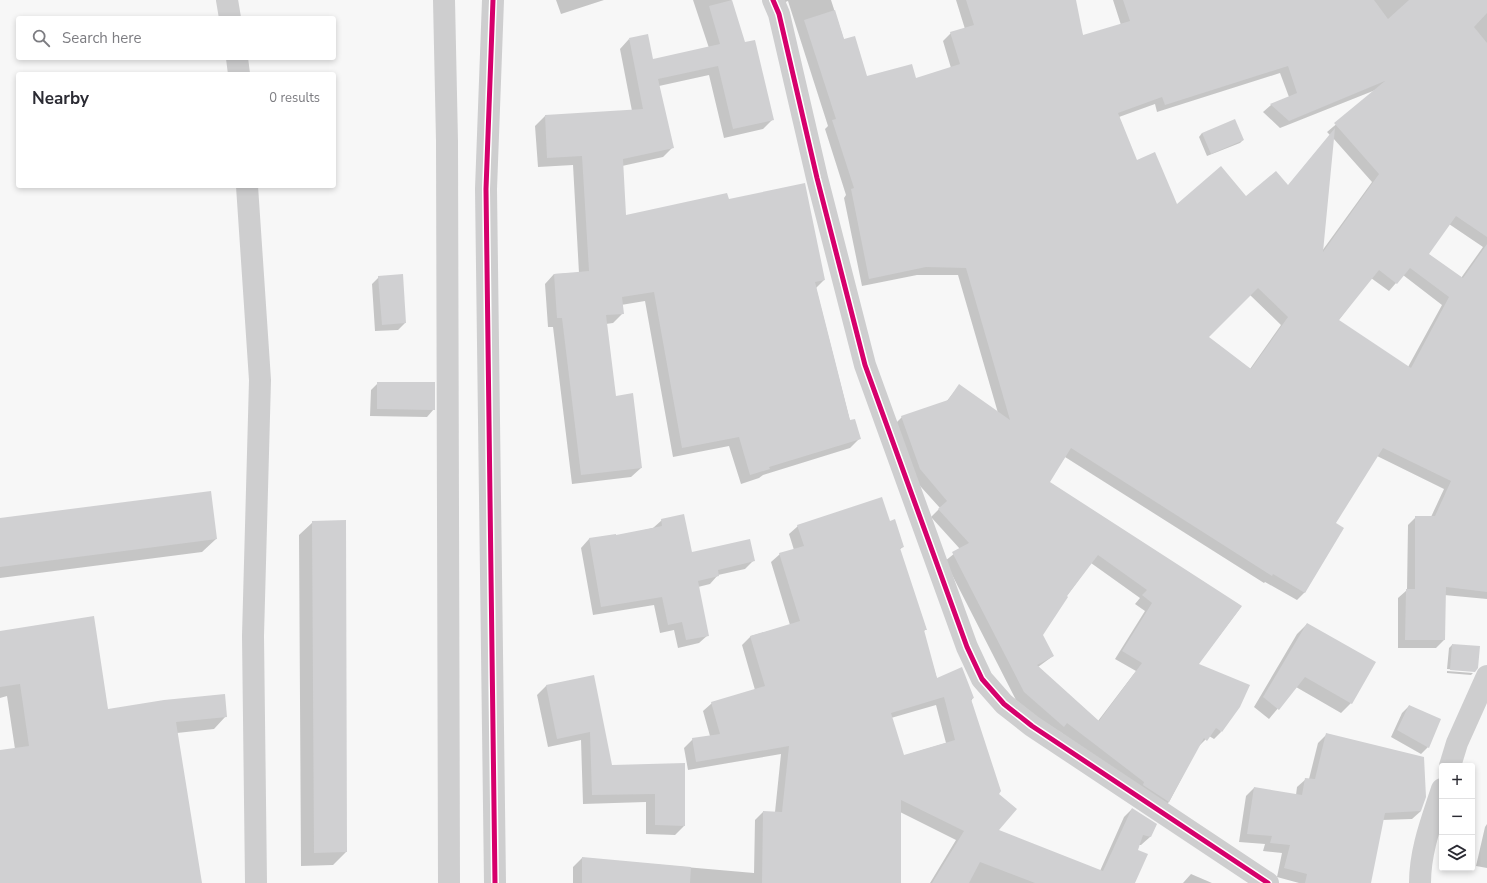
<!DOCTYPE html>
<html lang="en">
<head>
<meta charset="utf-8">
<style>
  :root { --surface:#fff; --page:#f2f2f3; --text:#2b2b33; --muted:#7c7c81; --line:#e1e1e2 }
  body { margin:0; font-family:"Nunito Sans",sans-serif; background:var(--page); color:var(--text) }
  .controls { position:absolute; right:12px; bottom:12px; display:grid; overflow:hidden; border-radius:4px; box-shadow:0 2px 6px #0003 }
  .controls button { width:36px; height:36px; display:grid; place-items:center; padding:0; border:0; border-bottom:1px solid var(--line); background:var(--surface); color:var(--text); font:20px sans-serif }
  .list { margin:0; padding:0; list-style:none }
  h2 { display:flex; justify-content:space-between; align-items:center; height:52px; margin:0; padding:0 16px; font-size:17px }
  h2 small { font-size:13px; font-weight:400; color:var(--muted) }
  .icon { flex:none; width:22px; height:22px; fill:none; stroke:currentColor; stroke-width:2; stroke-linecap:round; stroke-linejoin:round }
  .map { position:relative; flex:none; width:1487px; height:883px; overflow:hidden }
  .search { position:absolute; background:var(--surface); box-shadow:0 2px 6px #0003; left:16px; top:16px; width:320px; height:44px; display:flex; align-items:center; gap:10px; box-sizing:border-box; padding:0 14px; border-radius:4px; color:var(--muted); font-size:15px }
  .panel { position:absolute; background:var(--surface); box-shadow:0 2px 6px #0003; left:16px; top:72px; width:320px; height:116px; border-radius:4px }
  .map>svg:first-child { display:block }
</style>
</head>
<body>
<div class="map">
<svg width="1487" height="883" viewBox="0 0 1487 883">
  <rect width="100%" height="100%" fill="#f7f7f7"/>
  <path fill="#0003" fill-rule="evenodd" d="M 556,0 L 604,0 L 561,14 Z
    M 693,0 L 731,0 L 744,44 L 773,119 L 763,129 L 724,138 L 709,75 L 659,86 L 672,148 L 663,157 L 622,166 L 625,217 L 728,200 L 824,280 L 816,288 L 850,421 L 860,438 L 850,448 L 763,475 L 759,478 L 741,484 L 729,446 L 673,457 L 645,301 L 621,305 L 622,314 L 613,323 L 606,324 L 615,397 L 641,468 L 631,477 L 572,484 L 553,327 L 548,327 L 545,284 L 554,274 L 579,273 L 573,165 L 538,167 L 535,126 L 545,116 L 632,111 L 620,49 L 629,39 L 653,60 L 709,48 Z
    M 782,0 L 831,0 L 844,40 L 867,77 L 915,79 L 951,68 L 943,41 L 951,33 L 965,29 L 956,0 L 1074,0 L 1083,37 L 1121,25 L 1113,0 L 1487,0 L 1487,599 L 1444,595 L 1444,640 L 1436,648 L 1398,648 L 1398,598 L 1407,590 L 1408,525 L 1416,517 L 1431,517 L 1444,489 L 1377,456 L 1334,524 L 1305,592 L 1297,600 L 1265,582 L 1264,583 L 1065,457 L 1048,482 L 1241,607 L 1198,664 L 1221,732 L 1214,739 L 1209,736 L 1198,747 L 1169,802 L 1161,809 L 1059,731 L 1055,734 L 1016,700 L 945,561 L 960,549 L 931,517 L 940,508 L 912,477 L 894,425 L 902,417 L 946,402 L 959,386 L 998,413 L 958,275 L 917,275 L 862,286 L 844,198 L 846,195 L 825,129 L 828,126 L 788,1 L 783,3 ZM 1280,73 L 1289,97 L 1271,105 L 1263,112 L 1280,128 L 1378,89 L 1327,132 L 1330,135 L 1288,186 L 1246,197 L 1176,206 L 1136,161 L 1119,117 L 1155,104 L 1157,112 ZM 1333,138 L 1372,182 L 1322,251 ZM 1449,224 L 1483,247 L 1461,278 L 1428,254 ZM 1403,275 L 1442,305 L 1408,367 L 1338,321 L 1371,278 L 1389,291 ZM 1250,295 L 1281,325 L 1250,369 L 1208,337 ZM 1091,563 L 1140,598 L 1135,604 L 1145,611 L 1115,659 L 1136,671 L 1098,721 L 1038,667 L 1053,656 L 1042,635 L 1066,597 Z
    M 1202,133 L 1243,140 L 1240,143 L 1207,156 L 1199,137 Z
    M 379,277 L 405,323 L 398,330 L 375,331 L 372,284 Z
    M 378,383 L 434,409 L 427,417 L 370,416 L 371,390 Z
    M 0,520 L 216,539 L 202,552 L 0,578 Z
    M 662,520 L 691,553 L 753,561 L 745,569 L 718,575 L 710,584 L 698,587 L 708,635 L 699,643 L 678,648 L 674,630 L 660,633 L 654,605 L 593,615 L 581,548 L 589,539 L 615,537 L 653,528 Z
    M 313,522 L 346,852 L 333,865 L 301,866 L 299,535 Z
    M 889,522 L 903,547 L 899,550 L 926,629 L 923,632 L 937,679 L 973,698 L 971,701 L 998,794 L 997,831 L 1100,871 L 1124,817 L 1132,809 L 1156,825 L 1150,837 L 1141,845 L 1138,845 L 1134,883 L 930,883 L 956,840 L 900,812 L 900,883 L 573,883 L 573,867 L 582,858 L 754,873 L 755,820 L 763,812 L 775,812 L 781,754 L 688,770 L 684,748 L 693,739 L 710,736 L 703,711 L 712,703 L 755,690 L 742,645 L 751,636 L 790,625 L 771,562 L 780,554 L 794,550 L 789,534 L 798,526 ZM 936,705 L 946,743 L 903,756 L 891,718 Z
    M 1307,624 L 1374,662 L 1351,703 L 1341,713 L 1296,687 L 1269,719 L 1254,707 L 1297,634 Z
    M 0,632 L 107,710 L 226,716 L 214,729 L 177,733 L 201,883 L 0,883 L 0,751 L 15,749 L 7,696 L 0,698 Z
    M 1452,645 L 1474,671 L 1447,669 L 1449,648 Z
    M 1447,671 L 1473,673 L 1471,675 L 1447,673 Z
    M 593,676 L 611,766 L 684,764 L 684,826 L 675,835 L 646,834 L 646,802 L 583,804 L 581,740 L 548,747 L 537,695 L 546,686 Z
    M 1409,706 L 1428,747 L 1421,754 L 1391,737 L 1402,713 Z
    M 1327,734 L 1421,811 L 1412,819 L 1382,820 L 1370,883 L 1299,883 L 1277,877 L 1282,853 L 1263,851 L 1265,844 L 1239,842 L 1246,796 L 1254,788 L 1296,795 L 1297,787 L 1306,779 L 1309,779 L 1318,743 Z
    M 1487,824 L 1487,868 L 1476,866 L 1485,827 Z
    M 1191,874 L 1212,883 L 1183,883 Z"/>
  <path fill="#d0d0d2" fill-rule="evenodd" d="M 732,0 L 745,42 L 755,40 L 774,120 L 733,129 L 718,66 L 658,79 L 674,148 L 623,159 L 626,215 L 727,193 L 729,199 L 805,183 L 825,280 L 815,282 L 850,420 L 855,419 L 861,439 L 769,467 L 770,469 L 750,475 L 739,437 L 682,448 L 654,292 L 622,297 L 624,314 L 606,315 L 616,396 L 633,393 L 642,468 L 581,475 L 562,318 L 557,318 L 554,274 L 589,271 L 582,156 L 547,158 L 545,115 L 643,109 L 629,38 L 648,34 L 653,59 L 720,44 L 709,6 Z
    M 966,0 L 1076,0 L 1083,35 L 1130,21 L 1123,0 L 1374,0 L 1388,19 L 1409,0 L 1487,0 L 1487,13 L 1474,27 L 1487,43 L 1487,237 L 1456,216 L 1429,254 L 1463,278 L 1487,244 L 1487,592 L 1446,587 L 1445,640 L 1405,640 L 1406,589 L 1415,589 L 1415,516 L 1435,516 L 1451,481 L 1383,448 L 1336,523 L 1344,528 L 1305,593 L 1273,574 L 1272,576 L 1071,448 L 1050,482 L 1242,606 L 1199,664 L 1250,685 L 1240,707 L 1222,732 L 1216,728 L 1207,741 L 1204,738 L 1169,802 L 1143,785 L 1144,782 L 1067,723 L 1064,727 L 1024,692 L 952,552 L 969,543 L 938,509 L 947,501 L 920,469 L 901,416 L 948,400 L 959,384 L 1010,420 L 966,268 L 926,267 L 869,279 L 851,189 L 854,188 L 832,120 L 836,119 L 804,20 L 835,10 L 844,39 L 855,36 L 867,76 L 912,64 L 916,78 L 960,64 L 950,32 L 974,25 ZM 1288,66 L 1297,93 L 1270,104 L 1289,121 L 1385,81 L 1334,123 L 1379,174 L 1323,252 L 1335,128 L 1288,185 L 1276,171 L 1246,196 L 1221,166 L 1177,204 L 1155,152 L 1137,160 L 1118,113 L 1162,97 L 1165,105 ZM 1410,268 L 1449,297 L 1411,368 L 1339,320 L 1379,270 L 1397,284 ZM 1258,288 L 1288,317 L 1251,369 L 1209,337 ZM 1098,555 L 1147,590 L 1142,595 L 1152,603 L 1122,651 L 1142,663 L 1099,721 L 1037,665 L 1054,656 L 1043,635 L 1068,597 L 1067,596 Z
    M 1235,119 L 1244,140 L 1211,154 L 1202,133 Z
    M 403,274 L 406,323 L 382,325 L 378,276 Z
    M 377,382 L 435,382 L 435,410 L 377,409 Z
    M 211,491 L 217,539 L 0,567 L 0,518 Z
    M 882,497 L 890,521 L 895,519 L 904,547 L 900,548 L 927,630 L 924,630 L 937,678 L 962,667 L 974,698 L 971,699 L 1001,791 L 999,794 L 1017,809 L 999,830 L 1103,871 L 1132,808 L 1157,824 L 1151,837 L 1143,835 L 1138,850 L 1148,854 L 1135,883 L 1035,883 L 980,862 L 969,883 L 932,883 L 964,831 L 901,800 L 901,883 L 762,883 L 763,811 L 782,812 L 789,746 L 696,762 L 692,738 L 720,734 L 711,702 L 765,686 L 750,636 L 800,621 L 779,553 L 804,546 L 797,525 ZM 944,697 L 955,740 L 904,755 L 891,713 Z
    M 684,514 L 692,552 L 750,539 L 755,561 L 718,570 L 719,576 L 698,581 L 709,636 L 686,640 L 682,622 L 668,625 L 662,597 L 601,607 L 589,538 L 616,534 L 616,535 L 662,526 L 661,519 Z
    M 346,520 L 347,852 L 314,853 L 312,521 Z
    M 94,616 L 108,709 L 164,700 L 225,694 L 227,717 L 176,722 L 202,883 L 0,883 L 0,750 L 29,746 L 20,684 L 0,687 L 0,631 Z
    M 1307,623 L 1376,662 L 1352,704 L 1305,677 L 1279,710 L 1263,697 Z
    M 1452,644 L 1480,646 L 1478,668 L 1475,672 L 1450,670 Z
    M 594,675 L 612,765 L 685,763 L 685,826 L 655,825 L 655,794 L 592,795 L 590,732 L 557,739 L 546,685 Z
    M 1409,705 L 1441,719 L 1429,748 L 1397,730 Z
    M 1326,733 L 1424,757 L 1426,797 L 1421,811 L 1385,813 L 1371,883 L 1305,883 L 1307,874 L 1284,868 L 1290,845 L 1270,843 L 1272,836 L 1247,834 L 1254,787 L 1302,795 L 1305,778 L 1315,779 Z
    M 582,857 L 691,867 L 690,883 L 582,883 Z"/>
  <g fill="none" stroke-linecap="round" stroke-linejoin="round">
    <path stroke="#cececf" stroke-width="22" d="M 227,0 L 230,18
      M 444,0 L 447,141 L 449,883
      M 493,0 L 486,189 L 495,883
      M 773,0 L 779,14 L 817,178 L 865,365 L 967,647 L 982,679 L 1004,704 L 1032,726 L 1268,883
      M 237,58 L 239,74
      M 247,186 L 260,380 L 253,636 L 256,883
      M 1450,766 L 1457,743 L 1487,676
      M 1420,883 C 1420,850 1432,820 1442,789"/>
    <g stroke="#fff" stroke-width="8">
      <path id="cycleway" d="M 493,0 L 486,189 L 495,883
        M 773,0 L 779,14 L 817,178 L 865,365 L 967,647 L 982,679 L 1004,704 L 1032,726 L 1268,883"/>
    </g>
    <use href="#cycleway" stroke="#d6006c" stroke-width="5"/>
  </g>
</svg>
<div class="controls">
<button>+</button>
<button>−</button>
<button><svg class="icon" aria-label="layers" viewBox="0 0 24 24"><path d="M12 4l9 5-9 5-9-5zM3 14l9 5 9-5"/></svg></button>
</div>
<div class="search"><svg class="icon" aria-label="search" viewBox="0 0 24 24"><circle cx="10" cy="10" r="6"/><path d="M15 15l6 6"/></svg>Search here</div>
<section class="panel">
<h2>Nearby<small>0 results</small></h2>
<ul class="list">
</ul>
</section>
</div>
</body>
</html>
